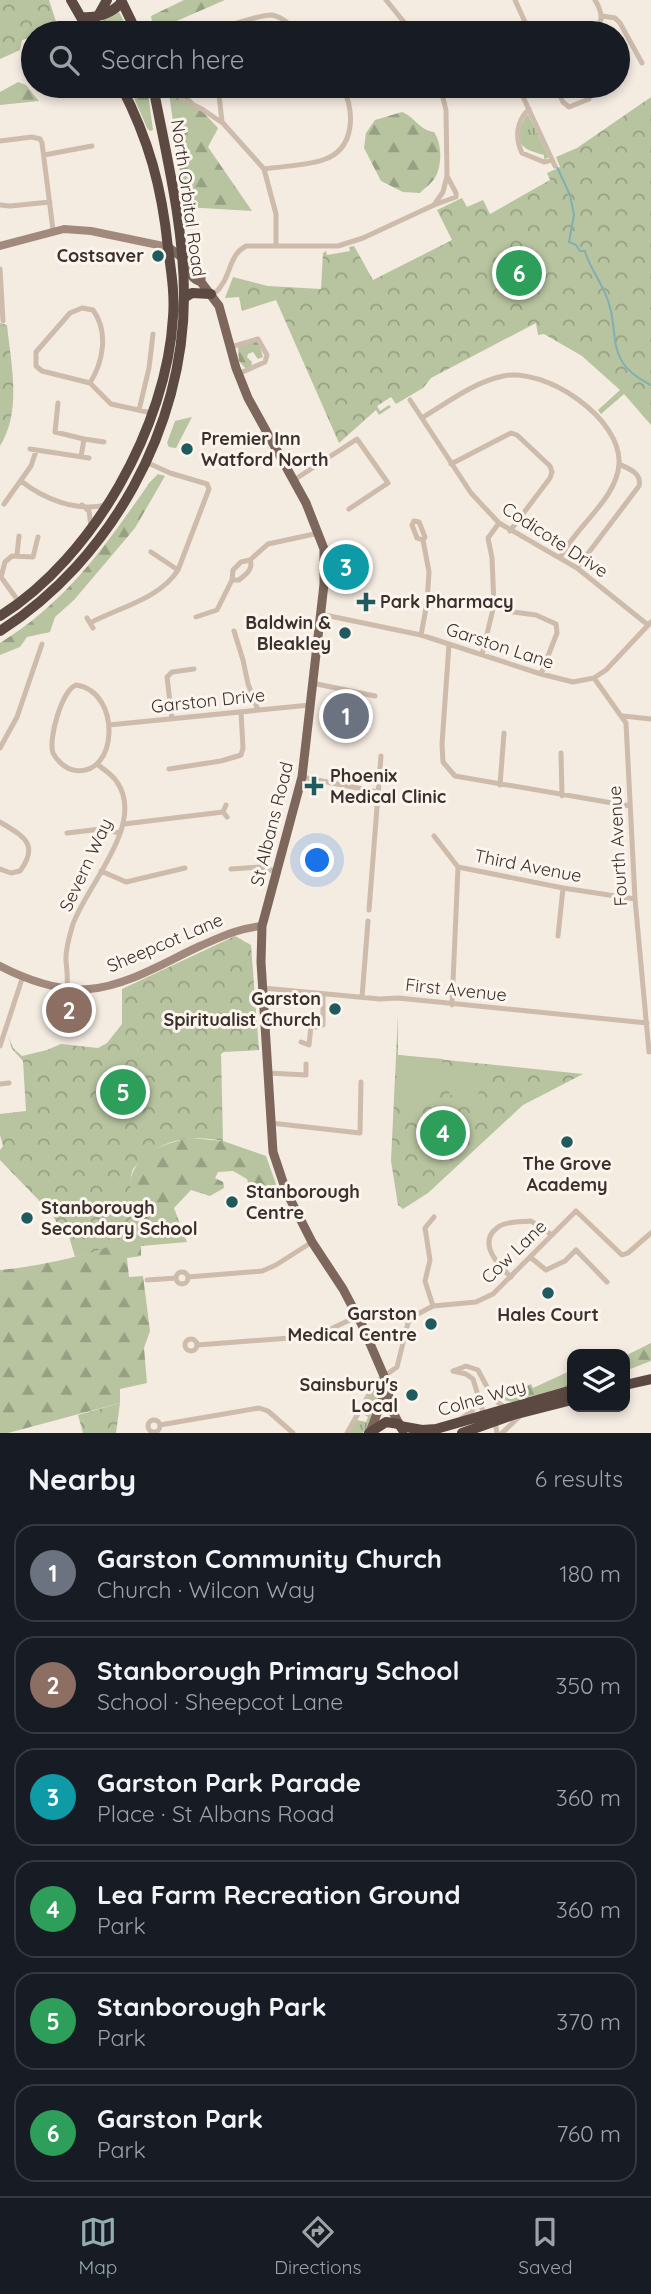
<!DOCTYPE html>
<html lang="en">
<head>
<meta charset="utf-8">
<style>
  :root { --surface:#171b24; --page:#242831; --text:#f1f3f6; --muted:#9ea1a6; --line:#363941; --accent:#92aeb2 }
  body { margin:0; font-family:Quicksand,sans-serif; background:var(--page); color:var(--text) }
  .controls { position:absolute; right:21px; bottom:21px; display:grid; overflow:hidden; border-radius:14px; box-shadow:0 4px 10px #0003 }
  .controls button { width:63px; height:63px; display:grid; place-items:center; padding:0; border:0; border-bottom:2px solid var(--line); background:var(--surface); color:var(--text); font:35px sans-serif }
  .you { position:absolute; left:318px; top:861px; width:24px; height:24px; margin:-18px; border:5px solid #fff; border-radius:50%; background:#1a73e8; box-shadow:0 0 0 10px #1a73e833 }
  .badge { display:grid; place-items:center; width:46px; height:46px; border-radius:50%; background:var(--accent); color:#fff; font-size:23px; font-weight:700 }
  .pin { position:absolute; translate:-50% -50%; border:4px solid #fff; box-shadow:0 2px 7px #0006 }
  .list { margin:0; padding:0; list-style:none }
  h2 { display:flex; justify-content:space-between; align-items:center; height:91px; margin:0; padding:0 28px; font-size:30px }
  h2 small { font-size:23px; font-weight:400; color:var(--muted) }
  .list li { display:grid; grid-template-columns:46px 1fr auto; gap:21px; align-items:center; box-sizing:border-box; height:98px; margin:0 14px 14px; padding:0 14px; border:2px solid var(--line); border-radius:21px }
  .list b { display:block; font-size:26px; white-space:nowrap }
  .list p { margin:0; font-size:23px; white-space:nowrap; color:var(--muted) }
  .list em { font-size:23px; font-style:normal; color:var(--muted) }
  .icon { flex:none; width:38px; height:38px; fill:none; stroke:currentColor; stroke-width:2; stroke-linecap:round; stroke-linejoin:round }
  .map { position:relative; flex:none; width:651px; height:1433px; overflow:hidden }
  .search { position:absolute; background:var(--surface); box-shadow:0 4px 10px #0003; left:21px; right:21px; top:21px; height:77px; display:flex; align-items:center; gap:18px; box-sizing:border-box; padding:0 24px; border-radius:38px; color:var(--muted); font-size:26px }
  .sheet { height:763px; background:var(--surface) }
  nav { display:flex; justify-content:space-around; align-items:center; box-sizing:border-box; height:98px; border-top:2px solid var(--line); background:var(--surface); font-size:19px; color:var(--muted) }
  nav a { display:grid; justify-items:center; gap:4px }
  nav .on { color:var(--accent) }
  .map>svg:first-child { display:block }
</style>
</head>
<body>
<div class="map">
<svg width="651" height="1433" viewBox="0 0 651 1433">
  <defs>
    <pattern id="grass-tufts" width="24" height="20" patternUnits="userSpaceOnUse" patternTransform="scale(1.75)"><rect width="24" height="20" fill="#b8c4a0"/><path d="M3 7l-1-3M5 7V3M7 7l1-3M15 17l-1-3M17 17v-4M19 17l1-3" fill="none" stroke="#97a083"/></pattern>
    <pattern id="forest-firs" width="22" height="20" patternUnits="userSpaceOnUse" patternTransform="scale(1.75)"><rect width="22" height="20" fill="#b8c4a0"/><path d="M5 1l3.5 6h-7zM16 11l3.5 6h-7z" fill="#97a083"/></pattern>
    <pattern id="park-crowns" width="20" height="18" patternUnits="userSpaceOnUse" patternTransform="scale(1.75)"><rect width="20" height="18" fill="#b8c4a0"/><path d="M2 6a3 3 0 1 1 6 0M12 15a3 3 0 1 1 6 0" fill="none" stroke="#97a083"/></pattern>
  </defs>
  <rect width="100%" height="100%" fill="#f4ebe1"/>
  <path fill="url(#grass-tufts)" d="M 528,114 L 548,156 L 548,158 L 544,159 L 544,155 C 530,151 515,148 520,129 C 522,123 524,118 528,114 Z
    M 376,1386 L 380,1387 C 380,1404 373,1420 363,1433 L 349,1433 L 357,1420 L 366,1422 L 368,1417 L 363,1414 L 362,1410 Z"/>
  <path fill="url(#forest-firs)" d="M 184,0 L 225,0 L 172,23 L 177,33 L 154,33 L 151,16 Z
    M 119,12 L 130,33 L 99,33 L 98,24 L 109,15 Z
    M 18,82 L 26,85 L 39,101 L 0,105 L 0,92 Z
    M 129,86 L 147,86 L 153,130 L 150,131 L 147,128 Z
    M 168,86 L 179,86 L 218,128 L 208,147 L 252,211 L 185,207 Z
    M 402,112 C 415,117 419,130 434,132 C 442,143 442,164 436,176 C 433,182 425,188 420,193 L 403,192 L 381,181 L 364,148 L 366,133 L 375,120 Z
    M 255,341 L 259,343 L 263,357 L 258,359 L 253,352 L 248,354 L 247,357 L 252,362 L 251,367 L 246,369 L 239,361 L 238,349 L 240,345 Z
    M 192,417 L 176,448 L 169,447 L 167,443 L 175,421 Z
    M 158,474 L 165,476 L 135,528 L 74,600 L 55,617 L 50,632 L 27,637 L 20,647 L 0,655 L 0,643 C 68,601 105,546 150,482 Z
    M 191,1138 L 223,1141 L 266,1156 L 276,1184 L 273,1189 L 255,1196 L 251,1194 L 247,1179 L 233,1171 L 218,1172 L 215,1178 L 223,1182 L 224,1188 L 210,1196 L 191,1190 L 174,1208 L 187,1242 L 141,1246 L 141,1256 L 127,1258 L 129,1277 L 143,1276 L 150,1331 L 144,1348 L 147,1383 L 120,1389 L 120,1403 L 8,1433 L 0,1433 L 0,1270 C 26,1268 115,1254 127,1231 C 134,1218 131,1202 130,1188 C 130,1155 163,1143 191,1138 Z
    M 651,1343 L 651,1361 L 625,1371 L 625,1356 Z
    M 572,1370 L 572,1385 L 512,1402 L 500,1399 L 531,1384 L 533,1388 Z"/>
  <path fill="url(#park-crowns)" d="M 0,0 L 49,0 L 59,31 L 33,33 L 33,37 L 22,40 L 20,50 L 0,59 Z
    M 651,97 L 651,425 L 624,394 L 601,414 L 598,410 L 620,390 L 582,356 L 544,334 L 538,335 L 536,323 L 431,378 L 423,388 L 396,404 L 391,397 L 377,406 L 380,411 L 389,405 L 391,407 L 379,415 L 376,410 L 339,443 L 276,300 L 242,311 L 239,297 L 225,298 L 233,277 L 268,286 L 321,289 L 323,253 L 326,251 L 327,255 L 350,251 L 349,247 L 354,246 L 373,280 L 452,240 L 437,210 L 462,198 L 467,207 L 483,200 L 490,214 L 550,180 L 547,173 L 560,167 L 556,157 L 577,148 Z
    M 0,323 L 7,325 C 11,364 22,411 0,446 Z
    M 235,936 L 251,945 L 259,1050 L 224,1052 L 221,1054 L 223,1141 C 194,1135 164,1138 142,1160 C 138,1164 133,1167 132,1172 C 127,1191 137,1213 127,1231 C 118,1248 91,1252 75,1257 L 66,1226 L 58,1225 L 52,1214 L 0,1160 L 0,1150 L 3,1146 L 0,1135 L 0,1114 L 26,1111 L 23,1061 L 12,1049 L 8,1035 L 13,1048 L 22,1056 L 47,1050 L 61,1044 L 98,1048 L 107,1043 L 122,1024 L 122,989 Z
    M 398,1015 L 398,1055 L 583,1074 L 523,1105 L 428,1193 L 403,1209 L 398,1205 L 391,1161 Z
    M 120,1403 L 116,1433 L 83,1433 L 78,1415 Z"/>
  <path fill="#b8c4a0" d="M 397,1055 L 443,1059 L 438,1106 L 396,1102 Z
    M 451,1070 L 481,1073 L 478,1098 L 449,1095 Z"/>
  <g fill="none" stroke-linecap="round" stroke-linejoin="round">
    <path stroke="#7fb0b2" stroke-width="2" d="M 557,167 L 570,195 L 574,215 L 569,242 L 576,245 L 580,251 L 585,251 C 586,260 601,283 605,293 C 623,332 600,360 651,385"/>
    <path stroke="#cdbbac" stroke-width="5" d="M 386,0 L 413,33
      M 515,0 L 530,33
      M 602,16 L 615,18 L 620,23 L 642,63
      M 212,33 C 218,28 261,15 271,15 C 282,16 291,26 299,33
      M 589,33 C 605,26 603,13 595,0
      M 218,86 L 222,122 L 264,169 L 276,214 L 276,246
      M 518,86 L 555,166
      M 555,86 L 563,102 L 569,107 L 589,99
      M 181,99 L 202,109 L 221,122
      M 529,109 C 516,121 515,138 522,153 L 544,162 L 552,160
      M 0,141 L 32,137 L 40,139 L 42,143 L 53,230
      M 44,155 L 92,146
      M 264,169 C 283,166 305,166 323,160 C 356,149 355,111 342,86
      M 0,205 L 10,206 L 50,202
      M 434,205 L 456,197 L 456,193 L 447,176
      M 0,269 L 3,321
      M 212,296 C 233,279 226,257 246,246 L 338,246 L 363,238 L 434,205 L 443,192 L 447,176 L 446,110 L 440,86
      M 231,347 L 258,339 L 267,355 L 265,362 L 238,374
      M 90,383 C 103,362 109,332 93,310 L 82,308 L 70,313 L 36,352 L 36,366 L 42,371 L 90,383 L 111,404 L 152,413
      M 410,400 L 471,493 L 499,523 L 577,568 L 648,625
      M 58,403 L 55,432 L 84,439
      M 139,410 L 149,368 L 153,334
      M 422,418 C 447,403 474,382 503,376 C 545,367 622,418 619,464 C 617,499 575,527 560,558
      M 30,449 L 89,458
      M 81,457 L 84,439 L 104,442
      M 451,464 L 511,433 L 517,435 L 550,466 L 552,472 L 550,478 L 510,531
      M 294,480 L 357,439 L 388,483 L 349,509
      M 21,481 C 44,499 76,512 106,505
      M 4,504 L 31,466 L 36,451
      M 82,505 L 89,511 L 91,527
      M 151,552 L 178,570
      M 17,555 L 19,536
      M 577,568 L 639,486 C 642,473 629,469 619,464
      M 232,580 L 239,580 C 245,575 254,569 250,560
      M 19,602 L 1,577 L 5,562 L 12,556 L 33,557 L 38,537
      M 494,605 L 513,612 L 536,615 L 556,624 L 557,633 L 541,674
      M 320,614 L 421,635 L 541,674 L 573,682 L 594,678 L 606,670 L 651,622
      M 196,617 L 217,610 L 232,580 L 233,570 L 241,562 L 250,560 L 268,544 L 319,533
      M 87,618 L 93,628
      M 90,623 C 118,608 161,598 178,570 L 209,489 L 207,484 L 170,473 L 146,462
      M 234,631 L 243,660 L 248,684 L 258,710
      M 421,635 L 427,603 L 429,572 L 423,540 L 425,537 L 419,522 L 414,521 L 412,525 L 417,538 L 423,540
      M 449,644 L 442,744 L 443,762 L 455,776 L 630,806
      M 482,655 L 494,605 L 492,558 L 488,538 L 499,523
      M 594,678 L 626,723 L 635,899 L 649,1052
      M 312,683 L 375,696
      M 76,685 C 122,691 119,779 73,770 C 65,768 57,761 53,753 C 48,739 62,690 76,685 Z
      M 623,716 L 651,719
      M 172,719 L 167,677 L 172,672 L 194,669
      M 109,725 L 310,705
      M 0,748 L 17,717 L 42,644
      M 561,753 L 562,796
      M 169,769 L 221,761 L 241,755 L 243,748 L 241,712
      M 302,777 L 378,792
      M 500,785 L 504,733
      M 226,805 L 223,812 L 227,817
      M 0,822 C 23,836 40,844 20,871 L 11,873 L 0,869
      M 124,824 L 223,812
      M 67,833 L 101,829 L 120,833
      M 434,836 L 458,867
      M 458,867 L 563,888 L 635,899
      M 231,869 L 260,867 L 278,872
      M 101,871 L 126,882 L 185,868
      M 369,910 L 381,756
      M 558,936 L 563,888
      M 67,987 C 68,977 67,971 66,961 C 65,950 70,934 73,924 C 87,885 146,824 117,782 C 112,774 104,770 97,764
      M 263,988 L 380,999 L 398,998 L 647,1023
      M 362,997 L 368,921
      M 452,1005 L 458,867
      M 301,1042 L 309,1045 L 311,1026 L 317,1027 L 323,1025 L 323,994
      M 0,1046 L 23,976
      M 268,1073 L 306,1075 L 306,1064
      M 0,1084 L 9,1083
      M 271,1123 L 360,1133 L 361,1082
      M 530,1257 L 546,1270 L 565,1261 L 576,1250 L 607,1282
      M176 1278a6 6 0 1 1 12 0a6 6 0 1 1-12 0Z
      M 188,1277 L 262,1271 L 276,1265 L 312,1242
      M 511,1277 C 499,1266 477,1243 497,1228 C 505,1221 521,1222 531,1221 L 552,1235
      M 147,1280 L 176,1278
      M 433,1306 L 425,1281 L 430,1260 L 425,1228 L 434,1217
      M185 1345a6 6 0 1 1 12 0a6 6 0 1 1-12 0Z
      M 197,1345 L 316,1336 L 358,1316
      M 453,1371 L 466,1366 L 478,1370 L 494,1400 L 505,1407
      M 453,1371 L 466,1374 L 473,1379 L 484,1415
      M 462,1418 L 472,1411 L 479,1396
      M148 1426a6 6 0 1 1 12 0a6 6 0 1 1-12 0Z
      M 495,1422 L 497,1433
      M 160,1425 L 259,1408 L 268,1411 L 293,1433
      M 347,1433 L 376,1382 L 397,1367 L 408,1323 L 412,1317 L 433,1306 L 476,1302 L 493,1294 L 576,1211 L 622,1255 L 628,1253 L 651,1233
      M 502,1433 L 519,1417"/>
    <path stroke="#a18a7d" stroke-width="8" d="M 0,246 L 64,229 L 91,231 L 168,247
      M 0,966 C 25,979 60,992 89,989 C 127,986 165,962 200,946 C 221,937 239,928 262,926"/>
    <path stroke="#7d675c" stroke-width="9" d="M 168,247 L 195,267 L 201,274 L 201,282 L 219,306 L 236,368 L 248,398 L 306,503 L 324,549 L 324,584 L 302,777 L 262,926 L 261,962 L 273,1152 L 286,1191 L 312,1242 L 343,1289 L 362,1325 L 384,1376 L 392,1410 L 399,1424
      M 184,262 C 188,271 191,279 201,282
      M 370,1432 L 386,1390"/>
    <path stroke="#5c4a42" stroke-width="10" d="M 71,0 L 90,33
      M 121,0 L 137,33
      M 98,16 L 107,0
      M 81,17 C 97,18 111,14 122,2
      M 184,298 L 192,293 L 211,294
      M 0,616 C 93,558 167,426 173,317 C 175,294 171,271 168,248 C 162,188 149,140 121,86
      M 0,631 C 111,560 184,428 184,296 C 184,225 166,155 153,86
      M 625,1385 L 651,1379
      M 400,1426 L 422,1430 L 436,1429 L 572,1390
      M 369,1433 L 386,1422 L 399,1424 L 403,1430
      M 462,1433 L 513,1415 L 572,1400"/>
  </g>
  <g fill="#1f5a5e" stroke="#fbf5ee" stroke-width="2.5">
    <circle cx="158" cy="256" r="7"/>
    <circle cx="187" cy="449" r="7"/>
    <path d="M362.5 591.5h7v7h7v7h-7v7h-7v-7h-7v-7h7z"/>
    <circle cx="345" cy="633" r="7"/>
    <path d="M310.5 775.5h7v7h7v7h-7v7h-7v-7h-7v-7h7z"/>
    <circle cx="335" cy="1009" r="7"/>
    <circle cx="567" cy="1142" r="7"/>
    <circle cx="232" cy="1202" r="7"/>
    <circle cx="27" cy="1218" r="7"/>
    <circle cx="548" cy="1293" r="7"/>
    <circle cx="431" cy="1324" r="7"/>
    <circle cx="412" cy="1395" r="7"/>
  </g>
  <g text-anchor="middle" stroke-width="6" stroke-linejoin="round" paint-order="stroke">
    <g font-size="18" fill="#3b302b" stroke="#fbf5ee">
      <text transform="translate(188 198) rotate(82)" y="6">North Orbital Road</text>
      <text transform="translate(555 540) rotate(33)" y="6">Codicote Drive</text>
      <text transform="translate(500 646) rotate(18)" y="6">Garston Lane</text>
      <text transform="translate(208 701) rotate(-6)" y="6">Garston Drive</text>
      <text transform="translate(272 824) rotate(-76)" y="6">St Albans Road</text>
      <text transform="translate(618 846) rotate(-93)" y="6">Fourth Avenue</text>
      <text transform="translate(86 865) rotate(-65)" y="6">Severn Way</text>
      <text transform="translate(528 866) rotate(11)" y="6">Third Avenue</text>
      <text transform="translate(165 943) rotate(-23)" y="6">Sheepcot Lane</text>
      <text transform="translate(456 990) rotate(6)" y="6">First Avenue</text>
      <text transform="translate(514 1252) rotate(-44)" y="6">Cow Lane</text>
      <text transform="translate(482 1398) rotate(-16)" y="6">Colne Way</text>
    </g>
    <g font-size="18" font-weight="bold" fill="#3b302b" stroke="#fbf5ee" text-anchor="end">
      <text x="144" y="262">Costsaver</text>
      <text x="201" y="445" text-anchor="start">Premier Inn<tspan x="201" dy="21">Watford North</tspan></text>
      <text x="380" y="608" text-anchor="start">Park Pharmacy</text>
      <text x="331" y="629">Baldwin &amp;<tspan x="331" dy="21">Bleakley</tspan></text>
      <text x="330" y="782" text-anchor="start">Phoenix<tspan x="330" dy="21">Medical Clinic</tspan></text>
      <text x="321" y="1005">Garston<tspan x="321" dy="21">Spiritualist Church</tspan></text>
      <text x="567" y="1170" text-anchor="middle">The Grove<tspan x="567" dy="21">Academy</tspan></text>
      <text x="246" y="1198" text-anchor="start">Stanborough<tspan x="246" dy="21">Centre</tspan></text>
      <text x="41" y="1214" text-anchor="start">Stanborough<tspan x="41" dy="21">Secondary School</tspan></text>
      <text x="417" y="1320">Garston<tspan x="417" dy="21">Medical Centre</tspan></text>
      <text x="548" y="1321" text-anchor="middle">Hales Court</text>
      <text x="398" y="1391">Sainsbury's<tspan x="398" dy="21">Local</tspan></text>
    </g>
  </g>
</svg>
<div class="controls">
<button><svg class="icon" aria-label="layers" viewBox="0 0 24 24"><path d="M12 4l9 5-9 5-9-5zM3 14l9 5 9-5"/></svg></button>
</div>
<div class="you"></div>
<div class="pin badge" style="left:346px;top:716px;background:#6b7280">1</div>
<div class="pin badge" style="left:69px;top:1010px;background:#8d6e63">2</div>
<div class="pin badge" style="left:346px;top:567px;background:#0f9aa8">3</div>
<div class="pin badge" style="left:443px;top:1133px;background:#2e9e5b">4</div>
<div class="pin badge" style="left:123px;top:1092px;background:#2e9e5b">5</div>
<div class="pin badge" style="left:519px;top:273px;background:#2e9e5b">6</div>
<div class="search"><svg class="icon" aria-label="search" viewBox="0 0 24 24"><circle cx="10" cy="10" r="6"/><path d="M15 15l6 6"/></svg>Search here</div>
</div>
<section class="sheet">
<h2>Nearby<small>6 results</small></h2>
<ul class="list">
<li><span class="badge" style="background:#6b7280">1</span><div><b>Garston Community Church</b><p>Church · Wilcon Way</p></div><em>180 m</em></li>
<li><span class="badge" style="background:#8d6e63">2</span><div><b>Stanborough Primary School</b><p>School · Sheepcot Lane</p></div><em>350 m</em></li>
<li><span class="badge" style="background:#0f9aa8">3</span><div><b>Garston Park Parade</b><p>Place · St Albans Road</p></div><em>360 m</em></li>
<li><span class="badge" style="background:#2e9e5b">4</span><div><b>Lea Farm Recreation Ground</b><p>Park</p></div><em>360 m</em></li>
<li><span class="badge" style="background:#2e9e5b">5</span><div><b>Stanborough Park</b><p>Park</p></div><em>370 m</em></li>
<li><span class="badge" style="background:#2e9e5b">6</span><div><b>Garston Park</b><p>Park</p></div><em>760 m</em></li>
</ul>
</section>
<nav>
<a class="on"><svg class="icon" aria-label="map" viewBox="0 0 24 24"><path d="M3 6l6-2 6 2 6-2v14l-6 2-6-2-6 2zM9 4v14M15 6v14"/></svg>Map</a>
<a><svg class="icon" aria-label="directions" viewBox="0 0 24 24"><path d="M12 3l9 9-9 9-9-9zM9 14v-3h6M13 9l2 2-2 2"/></svg>Directions</a>
<a><svg class="icon" aria-label="saved" viewBox="0 0 24 24"><path d="M7 4h10v16l-5-4-5 4z"/></svg>Saved</a>
</nav>
</body>
</html>
